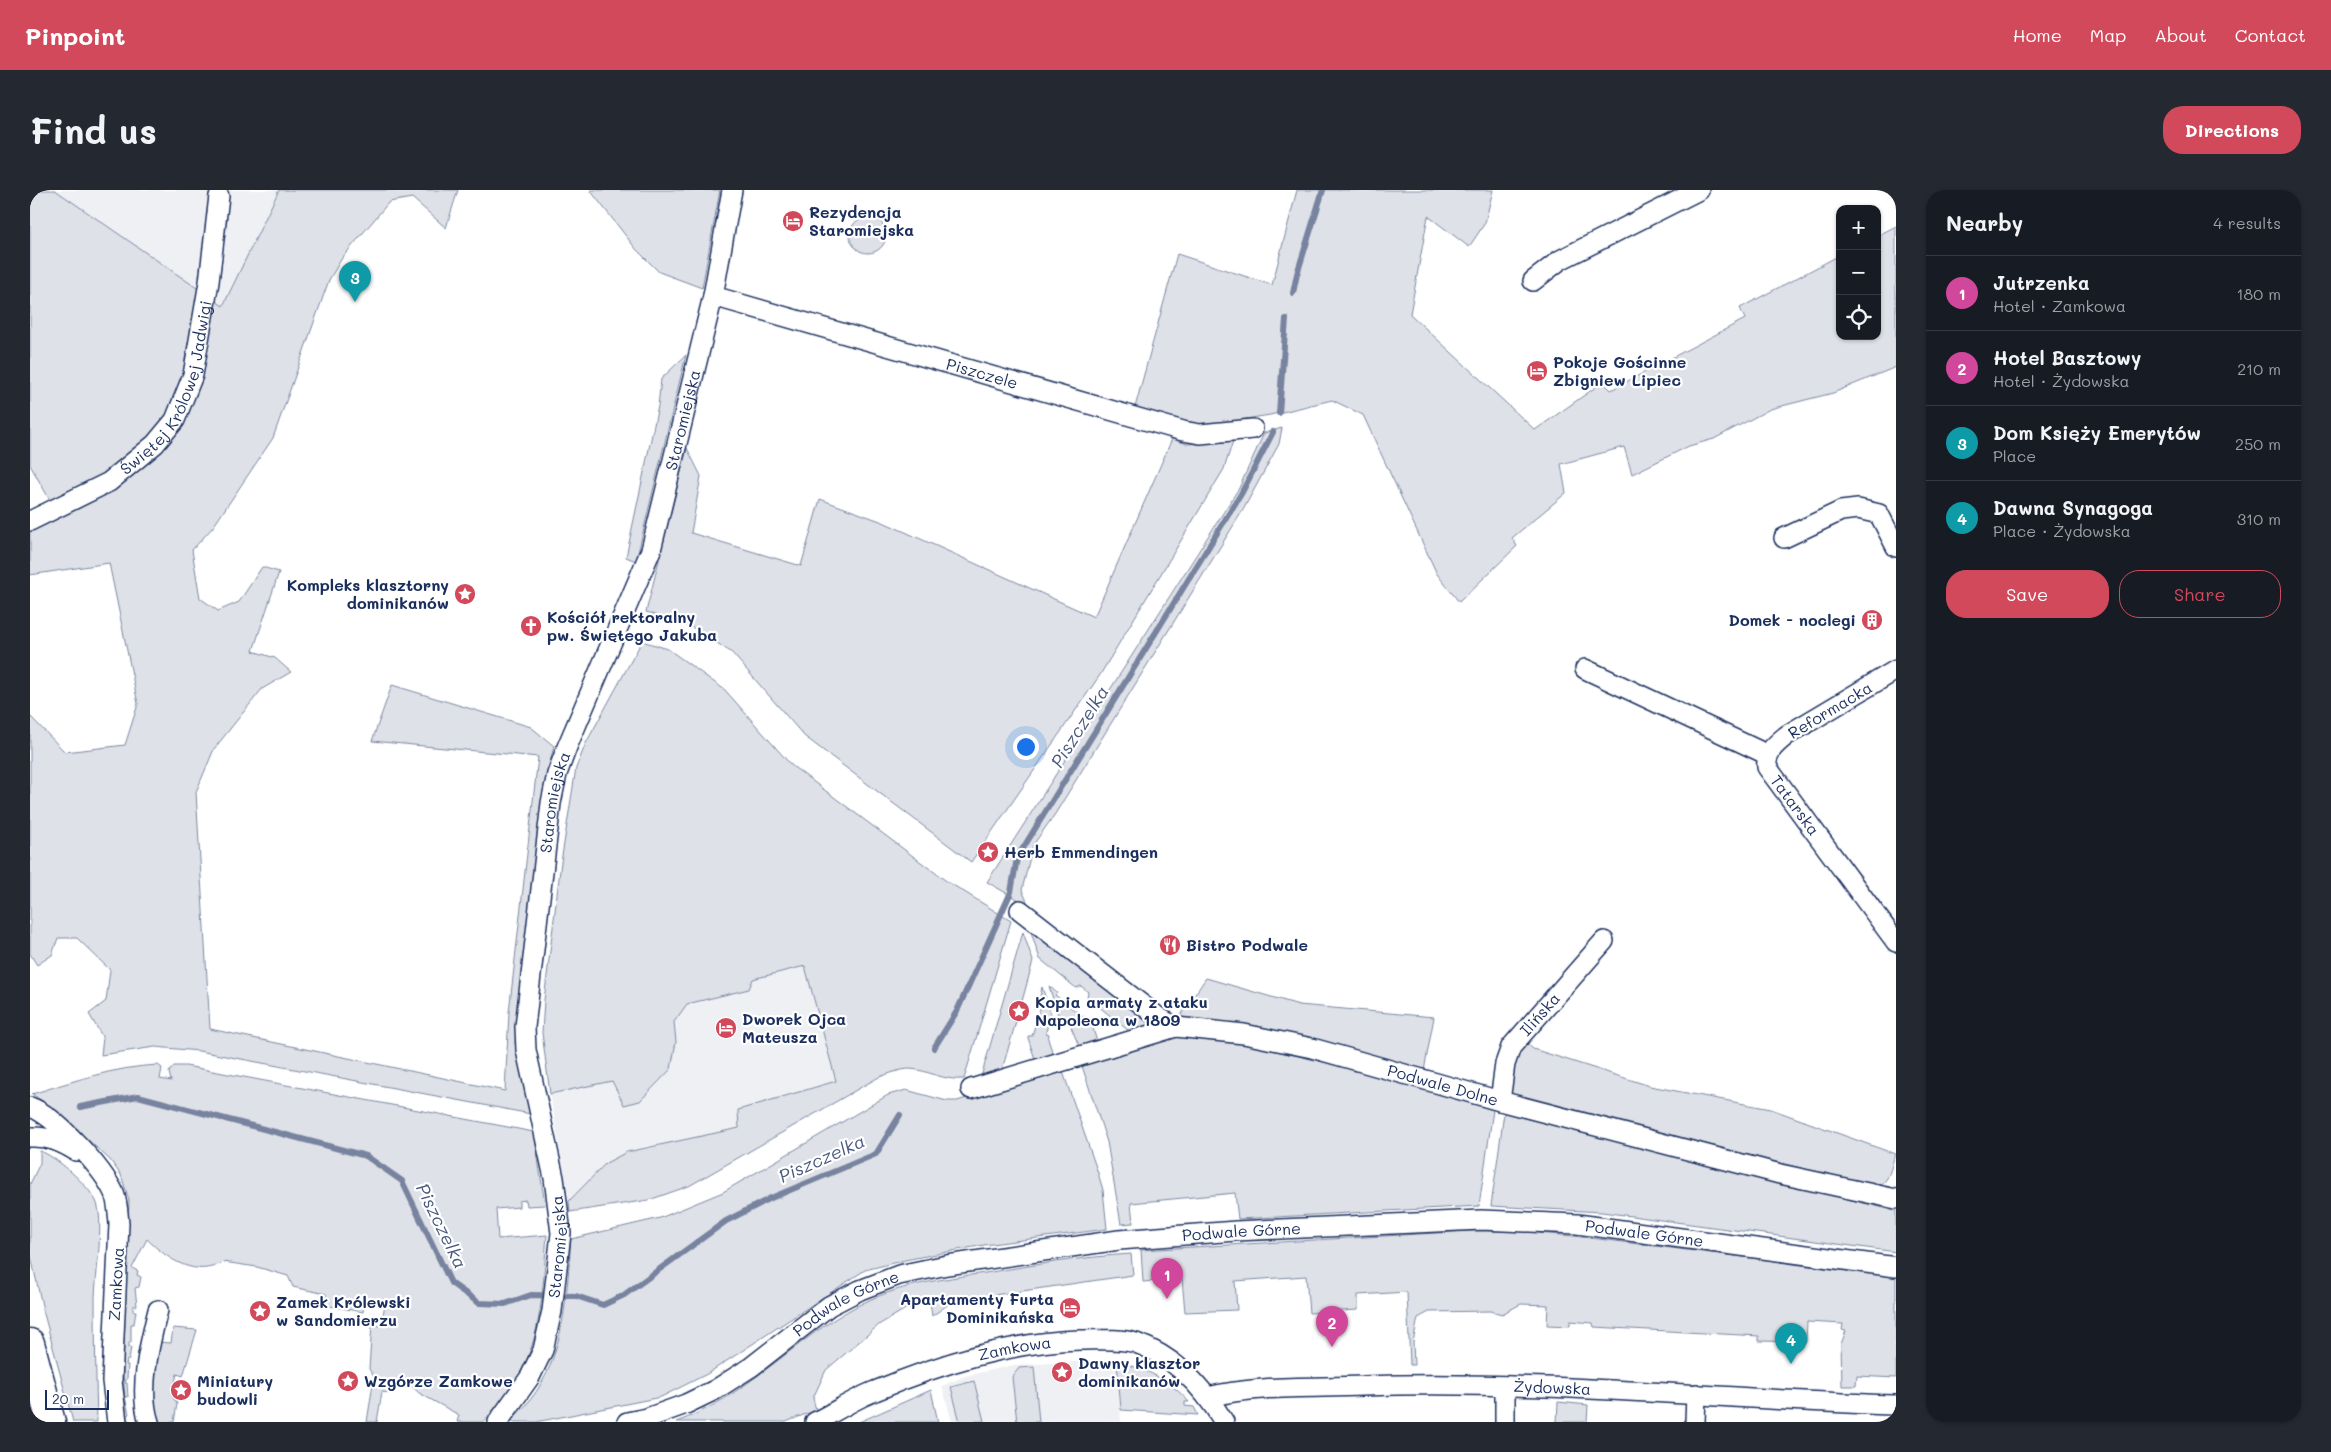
<!DOCTYPE html>
<html lang="en">
<head>
<meta charset="utf-8">
<style>
  :root { --surface:#171b24; --page:#242831; --text:#f1f3f6; --muted:#9ea1a6; --line:#363941; --accent:#d1495b }
  body { margin:0; font-family:Mali,sans-serif; background:var(--page); color:var(--text) }
  .controls { position:absolute; right:15px; top:15px; display:grid; overflow:hidden; border-radius:10px; box-shadow:0 1px 4px #0004 }
  .controls button { width:45px; height:45px; display:grid; place-items:center; padding:0; border:0; border-bottom:1px solid var(--line); background:var(--surface); color:var(--text); font:25px sans-serif }
  .scale { position:absolute; left:15px; bottom:12px; width:64px; box-sizing:border-box; padding-left:5px; border:2px solid #1b2f5e; border-top:0; font-size:14px; line-height:18px; white-space:nowrap; color:#1b2f5e; -webkit-text-stroke:4px #fff; paint-order:stroke }
  .you { position:absolute; left:995px; top:556px; width:18px; height:18px; margin:-12px; border:4px solid #fff; border-radius:50%; background:#1a73e8; box-shadow:0 0 0 8px #1a73e833 }
  .badge { display:grid; place-items:center; width:32px; height:32px; border-radius:50%; background:var(--accent); color:#fff; font-size:16px; font-weight:700 }
  .pin { position:absolute; translate:-50% -41px; filter:drop-shadow(0 1px 2px #0008) }
  .pin::after { content:''; position:absolute; top:26px; width:18px; height:15px; background:inherit; clip-path:polygon(0 0,100% 0,50% 100%) }
  .list { margin:0; padding:0; list-style:none }
  h2 { display:flex; justify-content:space-between; align-items:center; height:65px; margin:0; padding:0 20px; font-size:21px }
  h2 small { font-size:16px; font-weight:400; color:var(--muted) }
  .list li { display:grid; grid-template-columns:32px 1fr auto; gap:15px; align-items:center; box-sizing:border-box; height:75px; padding:0 20px; border-top:1px solid var(--line) }
  .list b { display:block; font-size:19px; white-space:nowrap }
  .list p { margin:0; font-size:16px; white-space:nowrap; color:var(--muted) }
  .list em { font-size:16px; font-style:normal; color:var(--muted) }
  .actions { display:flex; gap:10px; padding:15px 20px }
  .actions a { flex:1; padding:11px 0; border:1px solid var(--accent); border-radius:20px; text-align:center; font-size:18px; color:var(--accent) }
  .actions .main { background:var(--accent); color:#fff }
  .icon { flex:none; width:28px; height:28px; fill:none; stroke:currentColor; stroke-width:2; stroke-linecap:round; stroke-linejoin:round }
  .map { position:relative; flex:none; width:1866px; height:1232px; overflow:hidden; border-radius:20px }
  header { display:flex; align-items:center; gap:30px; box-sizing:border-box; height:70px; padding:0 25px; background:var(--accent); color:#fff }
  header strong { font-size:24px }
  nav { display:flex; gap:28px; margin-inline-start:auto; font-size:18px }
  .intro { display:flex; align-items:center; justify-content:space-between; box-sizing:border-box; height:120px; padding:0 30px }
  h1 { margin:0; font-size:35px }
  .button { padding:12px 22px; border-radius:20px; background:var(--accent); color:#fff; font-size:18px; font-weight:700 }
  main { display:flex; gap:30px; padding:0 30px }
  aside { flex:1; background:var(--surface); border-radius:20px; box-shadow:0 1px 4px #0004 }
  .map>svg:first-child { display:block }
</style>
</head>
<body>
<header>
<strong>Pinpoint</strong>
<nav><a>Home</a><a>Map</a><a>About</a><a>Contact</a></nav>
</header>
<div class="intro"><h1>Find us</h1><a class="button">Directions</a></div>
<main>
<div class="map">
<svg width="1866" height="1232" viewBox="0 0 1866 1232">
  <rect width="100%" height="100%" fill="#fff"/>
  <filter id="ink" filterUnits="userSpaceOnUse"><feTurbulence type="fractalNoise" baseFrequency=".02" numOctaves="2"/><feDisplacementMap in="SourceGraphic" scale="10" xChannelSelector="R" yChannelSelector="G"/><feConvolveMatrix kernelMatrix="1 2 1 2 8 2 1 2 1" color-interpolation-filters="sRGB"/></filter>
  <g filter="url(#ink)">
    <path fill="#eff0f4" d="M 25,0 L 249,0 L 193,116 Z
      M 775,776 L 806,891 L 708,920 L 710,937 L 643,953 L 616,956 L 576,973 L 539,1011 L 520,904 L 582,891 L 586,902 L 610,911 L 641,879 L 646,852 L 644,832 L 657,814 L 719,799 L 722,789 Z
      M 1065,1171 L 1087,1172 L 1091,1232 L 922,1232 L 912,1196 L 935,1186 L 984,1175 Z"/>
    <path fill="#dee1e7" stroke="#7c88a2" d="M 0,0 L 25,0 L 193,116 L 249,0 L 428,0 L 416,38 L 382,8 L 359,12 L 312,68 L 299,90 L 243,248 L 183,337 L 162,360 L 170,408 L 188,421 L 209,412 L 232,377 L 249,382 L 223,461 L 245,468 L 261,482 L 232,499 L 184,559 L 166,602 L 180,839 L 475,901 L 479,822 L 508,567 L 342,551 L 362,495 L 501,537 L 524,556 L 515,593 L 485,853 L 501,924 L 169,861 L 125,857 L 71,865 L 73,848 L 59,824 L 76,811 L 80,780 L 47,748 L 28,748 L 22,765 L 7,775 L 0,764 L 0,526 L 35,562 L 95,555 L 108,514 L 79,373 L 0,385 L 0,331 L 25,319 L 0,275 Z
      M 560,0 L 690,0 L 672,98 L 629,82 L 606,59 Z
      M 1267,0 L 1463,0 L 1455,33 L 1439,57 L 1398,26 L 1380,124 L 1505,240 L 1573,192 L 1581,200 L 1715,129 L 1710,118 L 1810,65 L 1810,146 L 1847,146 L 1847,46 L 1866,36 L 1866,177 L 1803,203 L 1740,219 L 1684,249 L 1659,256 L 1602,284 L 1594,257 L 1531,274 L 1536,303 L 1482,348 L 1487,356 L 1429,412 L 1407,384 L 1333,225 L 1302,210 L 1240,225 L 1166,237 L 1104,221 L 1147,64 L 1242,95 Z
      M820 45a18 18 0 1 1 36 0a18 18 0 1 1-36 0Z
      M 656,165 L 606,371 L 596,367 L 628,216 L 631,189 Z
      M 1252,238 L 1249,254 L 1213,320 L 1025,624 L 1003,655 L 992,700 L 999,716 L 957,692 L 1209,298 L 1234,243 Z
      M 1142,249 L 1157,254 L 1203,251 L 1194,279 L 1070,485 L 941,672 L 774,546 L 702,463 L 666,439 L 616,422 L 657,258 L 671,286 L 661,343 L 771,376 L 790,309 L 853,332 L 1064,427 Z
      M 612,451 L 638,459 L 695,500 L 761,575 L 915,690 L 981,731 L 934,889 C 912,891 899,880 880,879 C 870,879 859,884 849,887 L 659,996 L 619,1010 L 540,1022 L 539,1011 L 576,973 L 597,962 L 709,938 L 708,920 L 806,891 L 775,776 L 723,789 L 719,799 L 657,814 L 644,832 L 646,852 L 641,879 L 610,911 L 594,915 L 582,891 L 520,904 L 512,843 L 514,810 L 531,672 L 546,578 L 556,553 Z
      M 1000,739 L 1122,835 L 1099,841 L 1057,807 L 1058,802 L 1051,796 L 1046,798 L 1010,769 Z
      M 993,742 L 1003,771 L 991,815 L 983,818 L 983,824 L 987,828 L 972,880 L 951,887 Z
      M 1176,788 L 1269,815 L 1404,827 L 1394,881 L 1211,836 L 1149,828 Z
      M 1019,796 L 1027,803 L 1025,805 L 1056,829 L 1060,828 L 1067,852 L 1049,856 L 1041,837 L 1043,835 L 1034,828 L 1032,830 L 1029,828 Z
      M 1012,797 L 1023,830 L 1022,834 L 1018,833 L 1016,843 L 1019,844 L 1018,849 L 1023,864 L 1005,869 L 998,848 L 998,846 L 1002,846 L 1013,808 L 1010,807 Z
      M 1163,845 C 1266,861 1364,891 1463,920 L 1449,1016 L 1208,1029 L 1205,1003 L 1101,1013 L 1103,1033 L 1091,1034 L 1077,952 L 1051,873 L 1147,847 Z
      M 1493,850 L 1503,859 L 1620,896 L 1741,919 L 1865,964 C 1861,976 1860,993 1846,997 L 1480,905 L 1484,860 Z
      M 128,875 L 132,878 L 130,889 L 141,891 L 139,882 L 144,876 L 156,876 L 504,942 L 515,1015 L 497,1016 L 496,1010 L 489,1011 L 489,1017 L 466,1019 L 468,1049 L 517,1045 C 513,1092 513,1140 491,1182 C 481,1199 466,1216 454,1232 L 427,1232 L 429,1225 L 389,1203 L 373,1188 L 360,1203 L 352,1202 L 347,1232 L 337,1232 L 344,1187 L 339,1179 L 342,1134 L 351,1136 L 355,1114 L 335,1111 L 333,1122 L 294,1115 L 296,1104 L 263,1097 L 258,1086 L 227,1077 L 193,1072 C 166,1089 137,1069 117,1049 L 102,1078 L 108,1081 L 107,1085 L 111,1087 L 109,1097 L 105,1098 L 107,1116 L 103,1116 L 103,1121 L 106,1121 L 104,1134 L 101,1134 L 101,1152 L 99,1152 L 99,1157 L 101,1157 L 99,1170 L 97,1170 L 96,1175 L 98,1175 L 97,1188 L 95,1193 L 97,1193 L 98,1207 L 95,1207 L 99,1224 L 97,1225 L 97,1229 L 101,1232 L 97,1232 L 93,1184 L 99,1010 L 91,985 L 80,970 L 30,924 L 2,904 C 44,891 84,877 128,875 Z
      M 1032,879 L 1068,983 L 1073,1000 L 1077,1039 L 954,1055 L 875,1070 L 835,1080 L 677,1184 L 631,1207 L 506,1232 L 479,1232 C 486,1225 494,1218 500,1210 C 535,1167 537,1101 541,1049 L 630,1028 L 693,1002 L 858,905 L 876,900 L 917,911 L 927,911 Z
      M 1474,923 L 1866,1021 L 1866,1062 L 1572,1022 L 1461,1016 Z
      M 10,961 C 27,967 57,994 66,1011 C 75,1029 65,1087 65,1110 C 65,1150 66,1191 67,1232 L 43,1232 L 13,1120 L 0,1062 L 0,994 L 10,973 Z
      M 1441,1041 L 1484,1041 L 1544,1046 L 1866,1086 L 1866,1188 L 1827,1186 L 1826,1196 L 1812,1196 L 1811,1154 L 1816,1141 L 1812,1140 L 1813,1134 L 1777,1132 L 1776,1152 L 1729,1151 L 1729,1146 L 1564,1137 L 1563,1133 L 1540,1131 L 1540,1136 L 1517,1135 L 1518,1115 L 1491,1114 L 1472,1124 L 1461,1121 L 1399,1122 L 1388,1128 L 1383,1152 L 1384,1175 L 1380,1175 L 1377,1102 L 1328,1105 L 1328,1120 L 1279,1123 L 1276,1086 L 1205,1091 L 1207,1120 L 1155,1122 L 1152,1089 L 1113,1092 L 1111,1060 Z
      M 1101,1064 L 1103,1085 L 923,1111 L 902,1126 L 900,1113 L 884,1114 L 850,1134 L 796,1180 L 783,1208 L 786,1220 L 756,1232 L 646,1232 C 715,1208 764,1149 827,1116 C 866,1095 912,1089 955,1083 C 1004,1075 1051,1067 1101,1064 Z
      M 143,1138 L 167,1140 L 153,1186 L 147,1184 L 142,1205 L 147,1214 L 144,1232 L 126,1232 L 121,1215 L 128,1152 L 141,1153 Z
      M 1087,1172 C 1116,1179 1139,1189 1159,1212 L 1155,1212 L 1155,1216 L 1164,1217 L 1168,1225 L 1091,1220 Z
      M 1004,1177 L 1009,1232 L 987,1232 L 982,1187 L 989,1178 Z
      M 944,1191 L 954,1231 L 930,1232 L 921,1197 Z
      M 901,1200 L 908,1232 L 829,1232 Z
      M 1528,1212 L 1558,1215 L 1557,1232 L 1527,1232 Z"/>
    <g fill="none" stroke-linecap="round" stroke-linejoin="round">
      <path stroke="#77839f" stroke-width="6" d="M 1263,103 L 1267,84 L 1293,0
        M 1249,223 L 1256,129
        M 904,858 L 927,821 L 981,702 L 987,668 L 1211,304 L 1243,242
        M 50,917 L 108,906 L 336,966 L 372,991 L 421,1093 L 449,1113 L 475,1114 L 501,1105 L 546,1106 L 573,1115 L 594,1105 L 696,1031 L 741,1008 L 846,964 L 870,925"/>
      <g stroke="#1b2f5e" stroke-width="22">
        <g id="street">
          <path d="M 1503,91 L 1530,70 L 1669,0"/>
          <path id="s1" d="M 683,106 L 1153,241 L 1170,244 L 1223,239"/>
          <path id="s2" d="M 0,331 L 79,292 L 125,254 L 145,230 L 163,185 L 179,92 L 189,6"/>
          <path d="M 1754,348 L 1811,321 L 1828,319 L 1849,324 L 1866,357"/>
          <path d="M 1555,479 L 1738,565"/>
          <path id="s3" d="M 1866,480 L 1757,545 C 1746,554 1735,562 1737,577 L 1866,752"/>
          <path id="s4" d="M 990,720 L 1128,827 L 1146,837 L 1214,844 L 1282,858 L 1470,911 L 1750,984 L 1866,1009"/>
          <path d="M 941,899 L 1146,837"/>
          <path id="s5" d="M 1470,911 L 1475,874 L 1481,857 L 1574,751"/>
          <path d="M 0,917 C 25,925 73,979 84,1003 C 88,1013 88,1024 89,1034 L 82,1191 L 87,1232"/>
          <path d="M 0,947 C 18,946 31,952 46,961"/>
          <path id="s6" d="M 1178,1207 C 1228,1195 1282,1198 1333,1196 C 1510,1190 1688,1209 1866,1215"/>
          <path d="M 119,1232 C 108,1200 120,1152 128,1120"/>
          <path id="s7" d="M 468,1232 L 500,1187 L 513,1160 L 522,1121 L 531,1043 L 524,988 L 496,860 L 495,837 L 521,613 L 527,584 L 537,557 L 621,360 L 683,106 L 702,0"/>
          <path id="s8" d="M 597,1232 L 617,1228 L 656,1214 L 685,1200 L 721,1177 L 799,1116 L 830,1100 L 869,1085 L 917,1075 L 1089,1050 L 1206,1041 L 1451,1030 L 1547,1034 L 1866,1077"/>
          <path id="s9" d="M 785,1232 C 805,1222 824,1209 845,1201 C 910,1174 979,1152 1050,1150 C 1067,1150 1089,1148 1106,1153 C 1146,1167 1173,1197 1194,1232"/>
          <path d="M 1475,1232 L 1475,1197"/>
          <path d="M 1665,1232 L 1666,1204"/>
        </g>
      </g>
      <g stroke="#1b2f5e" stroke-width="31">
        <path id="primary" d="M 0,1153 L 21,1232"/>
      </g>
      <use href="#street" stroke="#fff" stroke-width="19"/>
      <use href="#primary" stroke="#fff" stroke-width="28"/>
    </g>
  </g>
  <defs>
    <g id="hotel-disc" transform="scale(1.125)"><circle r="9.5" fill="#d1495b" stroke="#fff"/><path d="M-6-4.5h1.5V1H6V5H4.5V3h-9V5H-6ZM-4 0a1.8 1.8 0 1 1 3.6 0ZM.5 0V-2.5h3Q6-2.5 6 0Z" fill="#fff"/></g>
    <g id="sight-disc" transform="scale(1.125)"><circle r="9.5" fill="#d1495b" stroke="#fff"/><path d="M0-6L1.8-2.2L6-1.7L2.9 1.2L3.7 5.4L0 3.3L-3.7 5.4L-2.9 1.2L-6-1.7L-1.8-2.2Z" fill="#fff"/></g>
    <g id="building-disc" transform="scale(1.125)"><circle r="9.5" fill="#d1495b" stroke="#fff"/><path d="M-4-6H4V6H1V3H-1V6H-4ZM-2.5-4.3h1.7v1.8h-1.7ZM.8-4.3h1.7v1.8H.8ZM-2.5-1h1.7V.8h-1.7ZM.8-1h1.7V.8H.8Z" fill="#fff"/></g>
    <g id="church-disc" transform="scale(1.125)"><circle r="9.5" fill="#d1495b" stroke="#fff"/><path d="M-1.2-6h2.4v3.5h3.3v2.4h-3.3V6h-2.4V-.1h-3.3v-2.4h3.3Z" fill="#fff"/></g>
    <g id="restaurant-disc" transform="scale(1.125)"><circle r="9.5" fill="#d1495b" stroke="#fff"/><path d="M-5-6h1v4h1v-4h1v4h1v-4h1v5L-1.5 .5V6h-2V.5L-5-1ZM5-6V6H3V1.5H1.5Q1.5-4 5-6Z" fill="#fff"/></g>
  </defs>
  <g fill-rule="evenodd">
    <use href="#hotel-disc" x="763" y="31"/>
    <use href="#hotel-disc" x="1507" y="181"/>
    <use href="#sight-disc" x="435" y="404"/>
    <use href="#building-disc" x="1842" y="430"/>
    <use href="#church-disc" x="501" y="436"/>
    <use href="#sight-disc" x="958" y="662"/>
    <use href="#restaurant-disc" x="1140" y="755"/>
    <use href="#sight-disc" x="989" y="821"/>
    <use href="#hotel-disc" x="696" y="838"/>
    <use href="#hotel-disc" x="1040" y="1118"/>
    <use href="#sight-disc" x="230" y="1121"/>
    <use href="#sight-disc" x="1032" y="1182"/>
    <use href="#sight-disc" x="318" y="1191"/>
    <use href="#sight-disc" x="151" y="1200"/>
  </g>
  <g text-anchor="middle" stroke-width="4.5" stroke-linejoin="round" paint-order="stroke">
    <g font-size="16" font-weight="bold" fill="#1b2f5e" stroke="#fff" text-anchor="start">
      <text x="779" y="28">Rezydencja<tspan x="779" dy="18">Staromiejska</tspan></text>
      <text x="1523" y="178">Pokoje Gościnne<tspan x="1523" dy="18">Zbigniew Lipiec</tspan></text>
      <text x="419" y="401" text-anchor="end">Kompleks klasztorny<tspan x="419" dy="18">dominikanów</tspan></text>
      <text x="517" y="433">Kościół rektoralny<tspan x="517" dy="18">pw. Świętego Jakuba</tspan></text>
      <text x="1826" y="436" text-anchor="end">Domek - noclegi</text>
      <text x="974" y="668">Herb Emmendingen</text>
      <text x="1156" y="761">Bistro Podwale</text>
      <text x="1005" y="818">Kopia armaty z ataku<tspan x="1005" dy="18">Napoleona w 1809</tspan></text>
      <text x="712" y="835">Dworek Ojca<tspan x="712" dy="18">Mateusza</tspan></text>
      <text x="1024" y="1115" text-anchor="end">Apartamenty Furta<tspan x="1024" dy="18">Dominikańska</tspan></text>
      <text x="246" y="1118">Zamek Królewski<tspan x="246" dy="18">w Sandomierzu</tspan></text>
      <text x="1048" y="1179">Dawny klasztor<tspan x="1048" dy="18">dominikanów</tspan></text>
      <text x="167" y="1197">Miniatury<tspan x="167" dy="18">budowli</tspan></text>
      <text x="334" y="1197">Wzgórze Zamkowe</text>
    </g>
    <g font-size="16" fill="#1b2f5e" stroke="#fff">
      <text dy="6" stroke="none"><textPath href="#s1" startOffset="280">Piszczele</textPath></text>
      <text dy="6" stroke="none"><textPath href="#s2" startOffset="204">Świętej Królowej Jadwigi</textPath></text>
      <text dy="6" stroke="none"><textPath href="#s7" startOffset="1045">Staromiejska</textPath></text>
      <text transform="translate(1800 520) rotate(-31)" y="6">Reformacka</text>
      <text dy="6" stroke="none"><textPath href="#s7" startOffset="640">Staromiejska</textPath></text>
      <text dy="6" stroke="none"><textPath href="#s3" startOffset="214">Tatarska</textPath></text>
      <text dy="6" stroke="none"><textPath href="#s5" startOffset="99">Ilińska</textPath></text>
      <text dy="6" stroke="none"><textPath href="#s4" startOffset="469">Podwale Dolne</textPath></text>
      <text dy="6" stroke="none"><textPath href="#s8" startOffset="658">Podwale Górne</textPath></text>
      <text dy="6" stroke="none"><textPath href="#s8" startOffset="1062">Podwale Górne</textPath></text>
      <text dy="6" stroke="none"><textPath href="#s7" startOffset="190">Staromiejska</textPath></text>
      <text transform="translate(86 1094) rotate(-87)" y="6">Zamkowa</text>
      <text dy="6" stroke="none"><textPath href="#s8" startOffset="252">Podwale Górne</textPath></text>
      <text dy="6" stroke="none"><textPath href="#s9" startOffset="214">Zamkowa</textPath></text>
      <text dy="6" stroke="none"><textPath href="#s6" startOffset="345">Żydowska</textPath></text>
    </g>
    <g font-size="18" font-style="italic" fill="#49597e" stroke="#fff">
      <text transform="translate(1050 537) rotate(-58)" y="6">Piszczelka</text>
      <text transform="translate(792 969) rotate(-24)" y="6">Piszczelka</text>
      <text transform="translate(411 1036) rotate(64)" y="6">Piszczelka</text>
    </g>
  </g>
</svg>
<div class="controls">
<button>+</button>
<button>−</button>
<button><svg class="icon" aria-label="locate" viewBox="0 0 24 24"><circle cx="12" cy="12" r="6"/><path d="M12 2v4M12 18v4M2 12h4M18 12h4"/></svg></button>
</div>
<div class="scale">20 m</div>
<div class="you"></div>
<div class="pin badge" style="left:1137px;top:1109px;background:#d1479c">1</div>
<div class="pin badge" style="left:1302px;top:1157px;background:#d1479c">2</div>
<div class="pin badge" style="left:325px;top:112px;background:#0f9aa8">3</div>
<div class="pin badge" style="left:1761px;top:1174px;background:#0f9aa8">4</div>
</div>
<aside>
<h2>Nearby<small>4 results</small></h2>
<ul class="list">
<li><span class="badge" style="background:#d1479c">1</span><div><b>Jutrzenka</b><p>Hotel · Zamkowa</p></div><em>180 m</em></li>
<li><span class="badge" style="background:#d1479c">2</span><div><b>Hotel Basztowy</b><p>Hotel · Żydowska</p></div><em>210 m</em></li>
<li><span class="badge" style="background:#0f9aa8">3</span><div><b>Dom Księży Emerytów</b><p>Place</p></div><em>250 m</em></li>
<li><span class="badge" style="background:#0f9aa8">4</span><div><b>Dawna Synagoga</b><p>Place · Żydowska</p></div><em>310 m</em></li>
</ul>
<div class="actions"><a class="main">Save</a><a>Share</a></div>
</aside>
</main>
</body>
</html>
